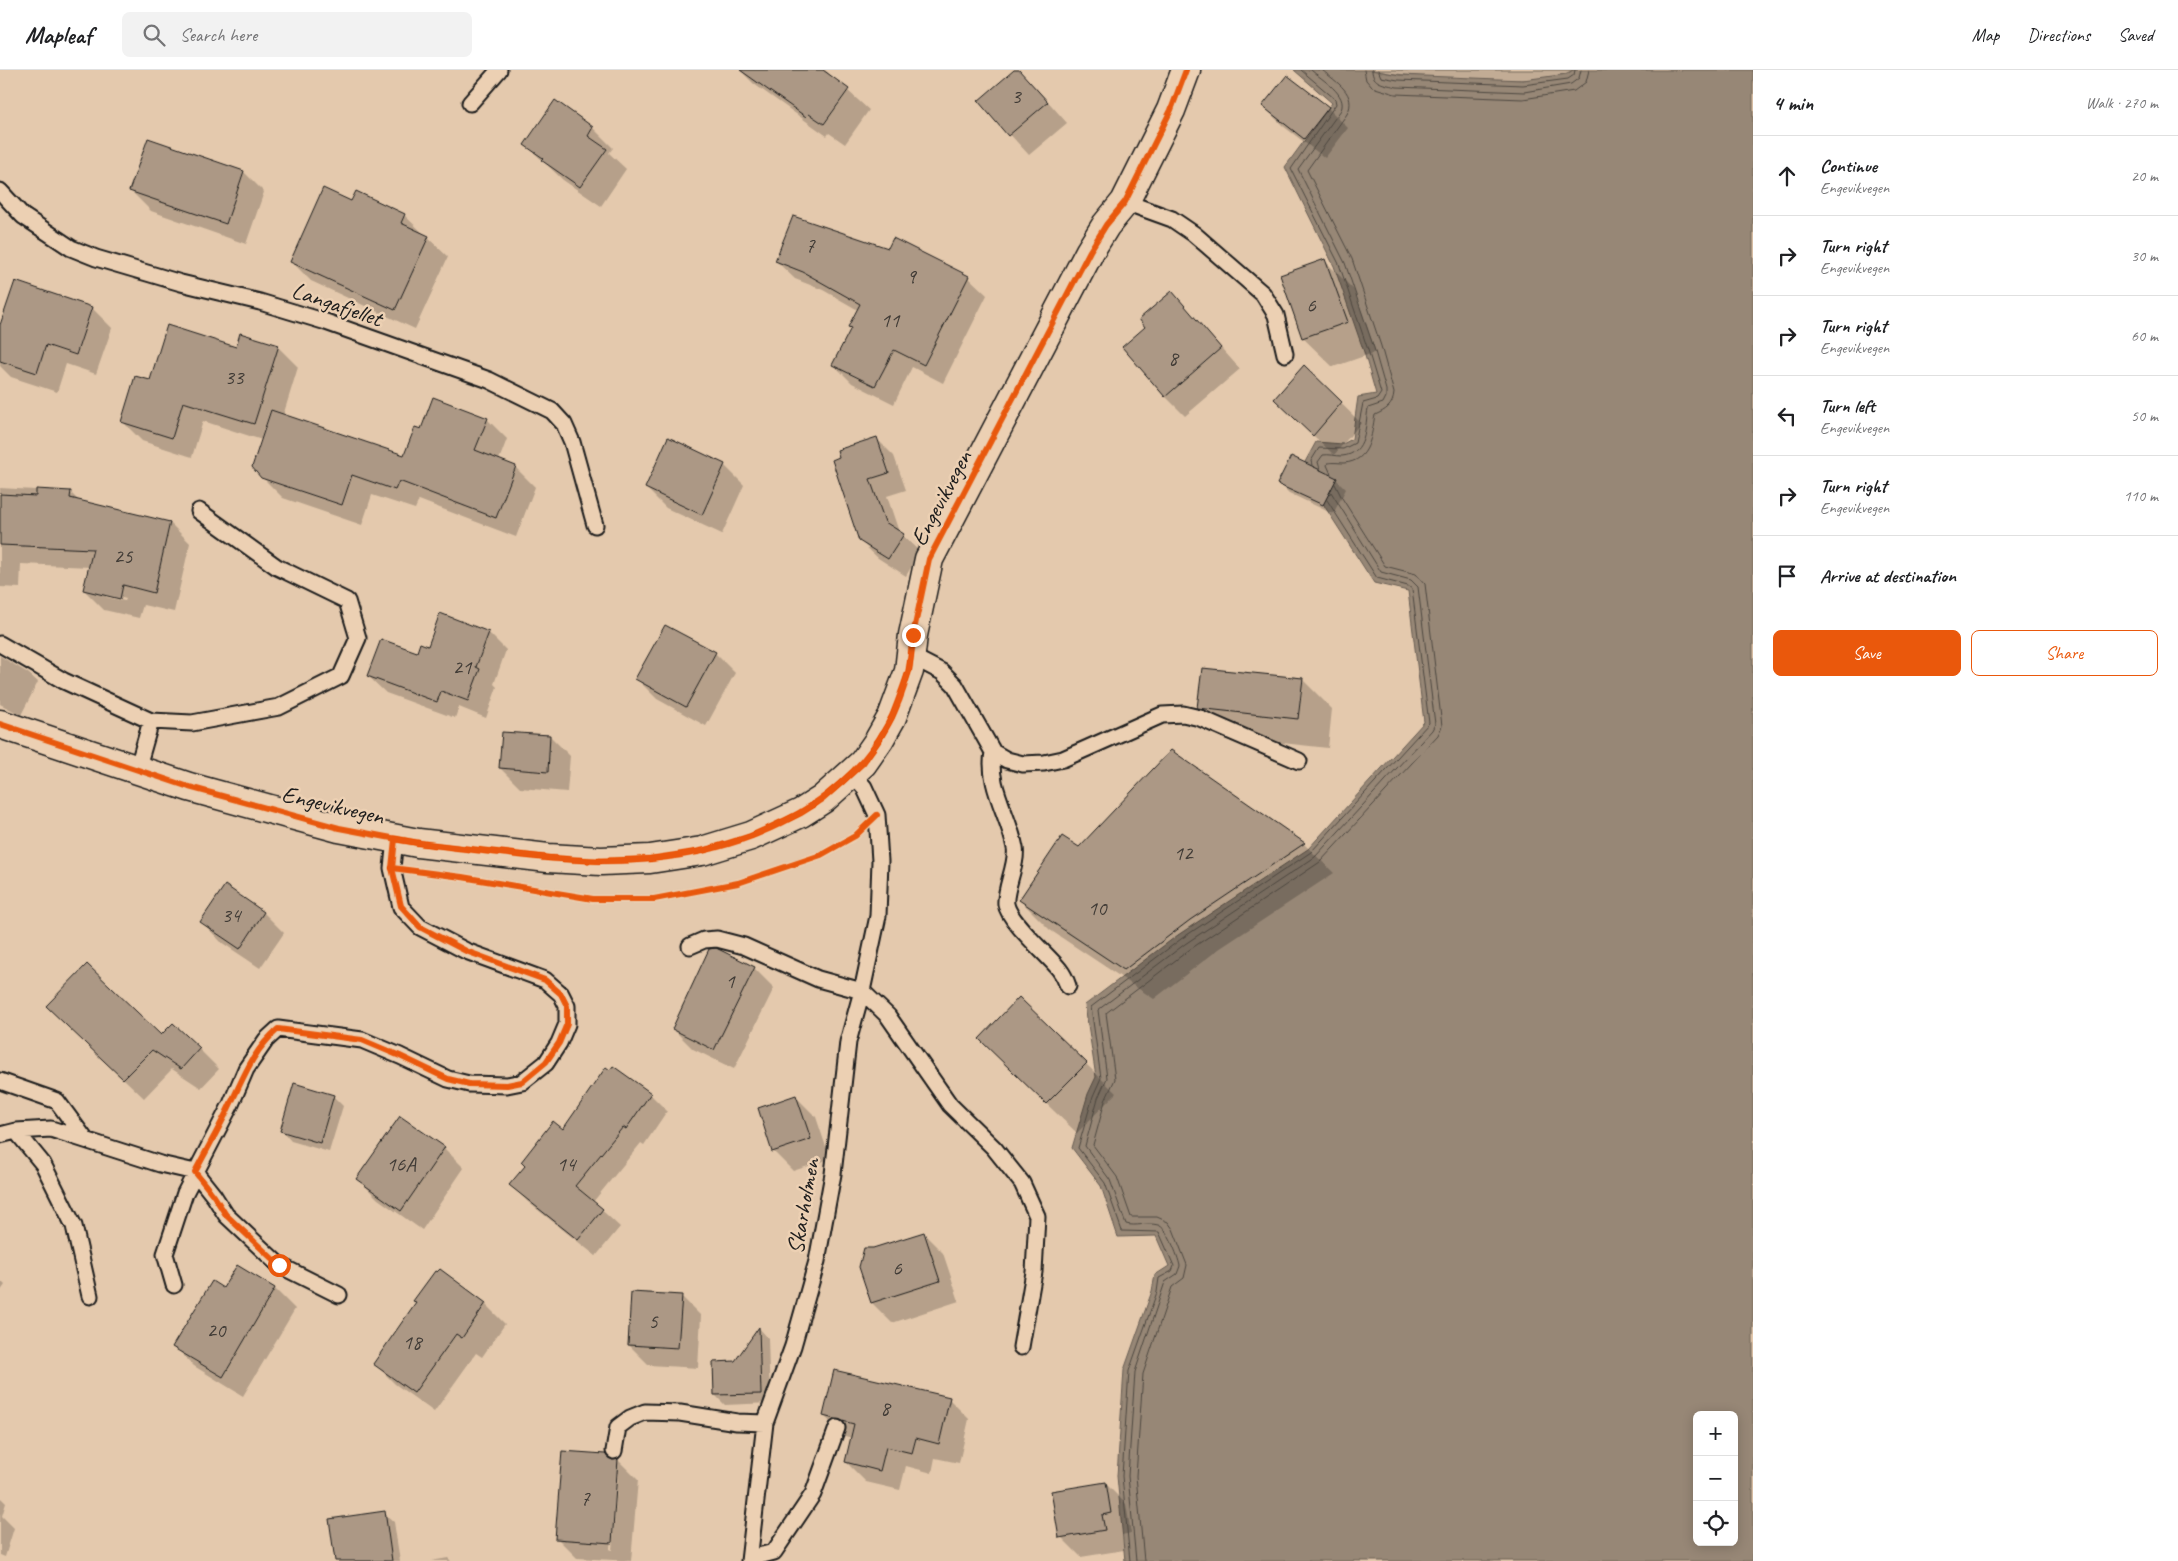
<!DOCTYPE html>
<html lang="en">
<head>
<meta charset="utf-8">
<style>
  :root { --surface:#fff; --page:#f2f2f2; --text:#202124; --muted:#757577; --line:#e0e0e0; --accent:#ea580c }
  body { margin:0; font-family:Caveat,sans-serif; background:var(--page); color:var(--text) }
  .controls { position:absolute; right:15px; bottom:15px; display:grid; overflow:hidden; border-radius:8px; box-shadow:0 2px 12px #0003 }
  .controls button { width:45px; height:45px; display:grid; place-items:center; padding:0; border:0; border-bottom:1px solid var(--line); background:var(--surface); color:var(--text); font:25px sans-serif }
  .stop { position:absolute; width:15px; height:15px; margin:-11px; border:4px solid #ea580c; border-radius:50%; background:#fff }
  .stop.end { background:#ea580c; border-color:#fff; box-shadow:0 1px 5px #0008 }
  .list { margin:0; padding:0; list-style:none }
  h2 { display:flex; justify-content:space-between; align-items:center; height:65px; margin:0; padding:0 20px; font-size:21px }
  h2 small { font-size:16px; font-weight:400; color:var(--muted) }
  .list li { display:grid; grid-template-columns:32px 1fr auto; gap:15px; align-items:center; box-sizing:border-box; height:80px; padding:0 20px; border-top:1px solid var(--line) }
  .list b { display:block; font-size:19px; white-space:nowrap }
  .list p { margin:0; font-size:16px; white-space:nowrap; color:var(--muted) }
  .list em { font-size:16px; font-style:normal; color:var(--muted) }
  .actions { display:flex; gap:10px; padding:15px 20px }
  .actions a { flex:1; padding:11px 0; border:1px solid var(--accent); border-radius:8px; text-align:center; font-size:18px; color:var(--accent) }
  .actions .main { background:var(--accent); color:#fff }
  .icon { flex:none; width:28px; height:28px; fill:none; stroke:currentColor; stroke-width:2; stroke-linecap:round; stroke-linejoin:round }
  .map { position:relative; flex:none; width:1753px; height:1491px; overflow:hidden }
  header { display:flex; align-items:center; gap:30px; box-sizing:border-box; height:70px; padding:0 25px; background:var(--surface); border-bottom:1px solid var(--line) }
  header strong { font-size:24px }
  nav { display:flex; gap:28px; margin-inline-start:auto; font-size:18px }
  .search { width:350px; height:45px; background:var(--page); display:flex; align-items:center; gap:12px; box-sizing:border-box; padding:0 18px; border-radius:8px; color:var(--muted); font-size:19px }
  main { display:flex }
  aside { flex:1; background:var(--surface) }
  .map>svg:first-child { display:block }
</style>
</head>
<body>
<header>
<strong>Mapleaf</strong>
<div class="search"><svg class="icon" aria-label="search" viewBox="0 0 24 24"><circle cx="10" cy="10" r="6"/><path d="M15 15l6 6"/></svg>Search here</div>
<nav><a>Map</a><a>Directions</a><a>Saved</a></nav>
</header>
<main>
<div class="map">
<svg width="1753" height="1491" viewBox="0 0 1753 1491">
  <rect width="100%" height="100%" fill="#e4c9ad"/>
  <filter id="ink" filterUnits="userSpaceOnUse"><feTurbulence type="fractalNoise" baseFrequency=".02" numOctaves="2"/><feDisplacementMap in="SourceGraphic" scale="10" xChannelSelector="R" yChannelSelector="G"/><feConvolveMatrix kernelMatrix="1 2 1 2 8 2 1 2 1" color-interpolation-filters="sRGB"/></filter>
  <g filter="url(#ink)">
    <path fill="#c2ac95" stroke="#6f6458" d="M 1371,0 L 1573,0 C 1543,19 1409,8 1371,0 Z"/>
    <path fill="#978776" stroke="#665c52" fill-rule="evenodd" d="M 1294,0 L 1371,0 L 1399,5 L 1523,10 L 1567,4 L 1573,0 L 1753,0 L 1753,1491 L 1125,1491 L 1117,1406 L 1124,1300 L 1152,1221 L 1155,1205 L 1169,1196 L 1156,1166 L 1118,1167 L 1101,1116 L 1072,1078 L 1088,1024 L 1096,1007 L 1085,935 L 1178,865 L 1308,779 L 1424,652 L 1408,521 L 1374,513 L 1325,437 L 1305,392 L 1316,372 L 1343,374 L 1352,369 L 1358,327 L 1376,324 L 1364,282 L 1334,196 L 1285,97 L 1332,33 ZM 1697,1345 L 1734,1345 L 1734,1472 L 1697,1472 Z"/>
    <path fill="#0003" fill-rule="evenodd" d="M 740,0 L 825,0 L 869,40 L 845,74 L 829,63 L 827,66 L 754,14 Z
      M 1016,0 L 1037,19 L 1067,53 L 1029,85 L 980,32 Z
      M 1287,7 L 1328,38 L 1348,58 L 1325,88 L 1283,56 L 1263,36 Z
      M 555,32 L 593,58 L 613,78 L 609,83 L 626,99 L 601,136 L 563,110 L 526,75 Z
      M 148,70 L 244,102 L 264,122 L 246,174 L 151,141 L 131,121 Z
      M 352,133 L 404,145 L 448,187 L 415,259 L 311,211 L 291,191 Z
      M 1324,190 L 1354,220 L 1376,282 L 1333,297 L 1303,268 L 1281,206 Z
      M 776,191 L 968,207 L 987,225 L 943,313 L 912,297 L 894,334 L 852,313 L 834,295 L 852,259 L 858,240 L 823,220 L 795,209 Z
      M 15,213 L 92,238 L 112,258 L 96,304 L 66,294 L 57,322 L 11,307 L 0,296 L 0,259 Z
      M 1172,223 L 1240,299 L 1185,346 L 1165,326 Z
      M 278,277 L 298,297 L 283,346 L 404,387 L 421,361 L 487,349 L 507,369 L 499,390 L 515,397 L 535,417 L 516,467 L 419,430 L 415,439 L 372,425 L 362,455 L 283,428 L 262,407 L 262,370 L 203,351 L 192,387 L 142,371 L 122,351 L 150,312 L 237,279 Z
      M 1304,297 L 1361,353 L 1334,385 L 1296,349 Z
      M 877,369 L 894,386 L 906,420 L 887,426 L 899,462 L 920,482 L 906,506 L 878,488 L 860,471 L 834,391 Z
      M 724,395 L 744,415 L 722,464 L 666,438 L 646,418 Z
      M 1336,409 L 1346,419 L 1333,444 L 1289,423 L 1279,413 Z
      M 0,418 L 70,422 L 79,431 L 170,453 L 190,473 L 174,542 L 143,535 L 139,548 L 104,540 L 84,520 L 90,497 L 21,494 L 20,518 L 0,517 ZM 106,524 L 126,529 L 125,531 L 106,527 Z
      M 441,545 L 489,563 L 506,580 L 494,614 L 497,617 L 486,648 L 459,637 L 455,648 L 386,623 L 368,606 L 429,577 Z
      M 715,583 L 735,603 L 706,656 L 657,629 L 637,609 Z
      M 0,586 L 28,603 L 38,612 L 21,645 L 0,634 Z
      M 1302,609 L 1332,639 L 1328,678 L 1228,667 L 1199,637 Z
      M 550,666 L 570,686 L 567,722 L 520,718 L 500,698 Z
      M 1171,682 L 1304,774 L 1334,803 L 1219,879 L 1154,929 L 1050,860 L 1020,830 L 1079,778 Z
      M 264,843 L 284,863 L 260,898 L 221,872 L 202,852 Z
      M 754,898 L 774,918 L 734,999 L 693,979 L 673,959 Z
      M 68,956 L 161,967 L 199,979 L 219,999 L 201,1018 L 172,999 L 144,1028 Z
      M 1086,994 L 1116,1023 L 1077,1063 L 1010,999 Z
      M 650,1024 L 667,1041 L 644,1075 L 641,1073 L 593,1132 L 620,1157 L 596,1186 L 528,1132 L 511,1115 L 564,1061 Z
      M 333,1026 L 343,1036 L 329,1082 L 291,1071 L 282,1061 Z
      M 796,1027 L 816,1047 L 830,1089 L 793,1101 L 773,1081 Z
      M 444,1078 L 464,1098 L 422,1160 L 378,1129 L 358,1109 Z
      M 923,1163 L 943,1183 L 959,1231 L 892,1253 L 872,1233 L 861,1197 L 873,1179 Z
      M 238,1196 L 275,1219 L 295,1239 L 243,1326 L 194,1296 L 174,1276 L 223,1219 Z
      M 0,1210 L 5,1215 L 0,1222 Z
      M 681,1226 L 701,1246 L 698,1298 L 649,1295 L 629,1275 Z
      M 417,1233 L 485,1234 L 505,1254 L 482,1287 L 476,1283 L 434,1342 L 395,1314 L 375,1294 Z
      M 759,1258 L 768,1268 L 770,1333 L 725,1335 L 715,1325 Z
      M 949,1329 L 969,1349 L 959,1393 L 935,1388 L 932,1403 L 906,1396 L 900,1420 L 866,1412 L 846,1392 L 852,1368 L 845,1366 L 824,1346 Z
      M 618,1390 L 638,1410 L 631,1491 L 577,1488 L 557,1468 L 612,1391 ZM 616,1403 L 618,1403 L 612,1480 L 610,1479 Z
      M 1106,1414 L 1126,1434 L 1131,1463 L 1122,1465 L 1124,1480 L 1081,1487 L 1061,1467 Z
      M 0,1427 L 6,1433 L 2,1446 L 14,1458 L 5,1487 L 0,1485 Z
      M 384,1443 L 394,1452 L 400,1491 L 336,1491 Z
      M 448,1488 L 451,1491 L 431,1491 Z"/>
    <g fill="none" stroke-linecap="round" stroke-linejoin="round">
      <path stroke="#4d4740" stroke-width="1" d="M 1301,0 L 1335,29 L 1336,34 L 1291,99 L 1339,194 L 1368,280 L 1381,323 L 1377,329 L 1363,333 L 1355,373 L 1343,379 L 1319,378 L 1311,391 L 1312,395
        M 1311,0 C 1322,10 1348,24 1341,40 L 1298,99 L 1345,193 L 1374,278 L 1386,320 L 1386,327 L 1383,333 L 1368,338 C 1365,356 1367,384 1342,386 C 1336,386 1329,384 1323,385 L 1318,392 L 1320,399
        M 1322,0 C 1336,12 1358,24 1347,44 L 1307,100 L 1352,189 L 1381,276 L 1394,323 C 1393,336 1386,340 1375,345 C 1371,365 1371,391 1344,393 C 1339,393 1333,392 1328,393 L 1327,395 L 1331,404
        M 1364,0 L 1366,10 L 1372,17 L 1395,24 L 1523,29 L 1574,21 L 1586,12 L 1589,0
        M 1372,0 C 1372,14 1385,14 1397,17 L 1524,22 L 1571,14 L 1579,8 L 1581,0
        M 1378,0 L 1381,7 L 1398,10 L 1523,15 L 1568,9 L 1574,5 L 1575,0
        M 1130,1491 L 1122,1406 L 1129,1301 L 1157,1222 L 1159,1208 L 1172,1201 L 1174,1196 L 1159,1162 L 1122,1161 L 1105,1113 L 1078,1078 L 1093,1026 L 1101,1008 L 1091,937 L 1181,869 L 1311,782 L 1429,653 L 1412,519 L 1408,516 L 1377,508 L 1327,430
        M 1136,1491 L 1128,1406 L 1135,1302 L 1165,1212 L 1177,1204 L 1180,1196 C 1178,1186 1167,1157 1158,1155 C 1147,1152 1136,1157 1126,1154 L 1110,1110 L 1085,1076 L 1098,1028 L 1107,1008 L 1098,940 L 1185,874 L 1315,787 L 1432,660 L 1435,654 L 1418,517 L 1411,510 L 1381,502 L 1331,422
        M 1144,1491 L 1136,1406 L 1143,1304 L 1172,1217 L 1184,1208 L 1187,1195 L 1173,1159 L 1168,1152 L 1157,1147 L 1131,1147 L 1117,1107 L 1093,1075 L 1105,1031 L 1115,1009 L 1106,943 L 1189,880 L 1320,792 L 1438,665 L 1442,656 L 1425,514 L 1416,504 L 1385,496 L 1342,428 L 1335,414"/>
    </g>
    <path fill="#ac9885" stroke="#1c1c1c" d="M 740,0 L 823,0 L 849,19 L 824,54 L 809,44 L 806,47 Z
      M 1014,0 L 1019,0 L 1048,32 L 1008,66 L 978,31 Z
      M 1287,5 L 1329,37 L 1304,69 L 1262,36 Z
      M 555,30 L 593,57 L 588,66 L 607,79 L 580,117 L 541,90 L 543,88 L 524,75 Z
      M 148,68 L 244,101 L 226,154 L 129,121 Z
      M 323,118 L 351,131 L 356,121 L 405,144 L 401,153 L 429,166 L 395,240 L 290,192 Z
      M 793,146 L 888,178 L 893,168 L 969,206 L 924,295 L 894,280 L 875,316 L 832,295 L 851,258 L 848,257 L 860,234 L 803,202 L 775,191 Z
      M 1325,189 L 1348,252 L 1302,268 L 1280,205 Z
      M 15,211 L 92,237 L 76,285 L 46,275 L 37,303 L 0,291 L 0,255 Z
      M 1172,221 L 1221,278 L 1165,327 L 1122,277 L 1145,257 L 1139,249 Z
      M 167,255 L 236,277 L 240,263 L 279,275 L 254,354 L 183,332 L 172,368 L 121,352 L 135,306 L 150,310 Z
      M 1304,295 L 1342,332 L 1313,366 L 1274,329 Z
      M 433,327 L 488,348 L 475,380 L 516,396 L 496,448 L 399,411 L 395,420 L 352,405 L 342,435 L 261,408 L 252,397 L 271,340 L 404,385 L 415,357 L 421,359 Z
      M 668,367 L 725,394 L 702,445 L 645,418 Z
      M 877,367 L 889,403 L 870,409 L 885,452 L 904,464 L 888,489 L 859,471 L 832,390 L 839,387 L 837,380 Z
      M 1291,386 L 1337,408 L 1323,435 L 1277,414 Z
      M 36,419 L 71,421 L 70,428 L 170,452 L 154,523 L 123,515 L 120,529 L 83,520 L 93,479 L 0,475 L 0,424 L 36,426 Z
      M 440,543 L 489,562 L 476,597 L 480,599 L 468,631 L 441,621 L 437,632 L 367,606 L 381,569 L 417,582 L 420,573 L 428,576 Z
      M 665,555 L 716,582 L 686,637 L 635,609 Z
      M 1202,598 L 1303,608 L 1298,649 L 1197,638 Z
      M 502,662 L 550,665 L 548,702 L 499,698 Z
      M 1171,680 L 1305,773 L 1190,850 L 1124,900 L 1019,830 L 1062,766 L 1079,777 Z
      M 225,815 L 264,842 L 240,879 L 200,852 Z
      M 716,878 L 755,897 L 714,980 L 672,959 L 709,879 Z
      M 87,894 L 161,965 L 173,953 L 200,978 L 181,999 L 152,980 L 123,1009 L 46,936 Z
      M 1019,927 L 1087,993 L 1046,1034 L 979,969 Z
      M 613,996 L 651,1023 L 626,1059 L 623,1057 L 575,1116 L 603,1139 L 578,1170 L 509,1115 L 525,1096 L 521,1092 L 553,1051 L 563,1059 L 606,997 L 610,1000 Z
      M 294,1013 L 334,1025 L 320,1073 L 280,1061 Z
      M 796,1025 L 811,1069 L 772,1082 L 758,1038 Z
      M 400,1046 L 445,1077 L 401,1141 L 356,1109 Z
      M 924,1162 L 940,1211 L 871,1233 L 859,1197 L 864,1178 L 873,1178 Z
      M 237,1195 L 275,1218 L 223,1307 L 172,1277 L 212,1211 L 223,1218 Z
      M 440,1199 L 486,1233 L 462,1268 L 456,1264 L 414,1323 L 373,1294 L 416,1232 L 413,1231 L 435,1201 L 437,1202 Z
      M 631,1222 L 682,1225 L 678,1278 L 628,1275 Z
      M 759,1257 L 761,1324 L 714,1325 L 713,1292 L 735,1291 Z
      M 834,1300 L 950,1327 L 939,1374 L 916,1368 L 912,1383 L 886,1377 L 880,1401 L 845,1392 L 854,1354 L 823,1346 Z
      M 562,1381 L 605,1384 L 612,1390 L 618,1389 L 612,1473 L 555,1469 Z
      M 1106,1412 L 1111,1443 L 1102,1445 L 1105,1460 L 1059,1468 L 1051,1421 Z
      M 385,1441 L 392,1491 L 335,1491 L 329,1449 Z"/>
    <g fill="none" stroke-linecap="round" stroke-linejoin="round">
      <g stroke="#1c1c1c" stroke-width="19">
        <path id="lane" d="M 470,33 L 499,0
          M 0,121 L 23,146 L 71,178 L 96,188 L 181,213 L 260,232 L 323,251 L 489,310 L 552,341 L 564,354 L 572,372 L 595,455
          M 1125,132 L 1172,149 L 1194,164 L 1263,224 L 1276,245 L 1285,284
          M 0,574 L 64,611 L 151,651 L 137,700
          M 911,586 L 942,602 L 955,615 L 993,682 L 1007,690 L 1023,694 L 1044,693 L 1063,689 L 1162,645 L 1183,644 L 1200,648 L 1299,691
          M 151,651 L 192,653 L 279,637 L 341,606 L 358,568 L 347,531 L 277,497 L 199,441
          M 993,682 C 987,716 1009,745 1015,778 C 1018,793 1004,820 1006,834 C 1009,852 1047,884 1059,899 C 1063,904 1066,910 1068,916
          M 690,876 L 704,870 L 717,869 L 744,876 L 818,909 L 862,921 L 888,946 L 950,1035 L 994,1078 L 1022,1113 L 1037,1146 L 1034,1202 L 1021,1277
          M 0,1011 L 57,1031 L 85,1069
          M 16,1061 L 43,1094 L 74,1156 L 90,1226
          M 0,1065 L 16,1061 L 51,1059 L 160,1094 L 195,1102 L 214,1126 L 226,1145 L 279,1195 L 339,1225
          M 174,1215 L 165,1184 L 185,1123 L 231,1034 L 246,999 L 266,970 L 278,959 L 362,970 L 400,986 L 448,1009 L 469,1014 L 507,1015 L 522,1012 L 546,993 L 559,973 L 567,954 L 567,936 L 561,924 L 545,910 L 466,881 L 420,857 L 401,837 L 392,798 L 395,769
          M 614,1381 L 618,1357 L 630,1348 L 645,1342 L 680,1343 L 737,1352 L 765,1353
          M 751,1488 L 774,1482 L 813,1424 L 837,1358
          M 749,1491 L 765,1353 L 793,1276 L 817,1191 L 833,1104 L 848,972 L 862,921 L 878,846 L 880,791 L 877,745 L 864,717 L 852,703"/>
      </g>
      <g stroke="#1c1c1c" stroke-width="31">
        <path id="street" d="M 0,654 L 189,717 L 339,758 L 418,773 L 548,788 L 601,791 L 650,789 L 702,781 L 751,766 L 801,743 L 823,729 L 863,693 L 879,670 L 892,647 L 909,601 L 913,565 L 929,489 L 1090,181 L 1106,155 L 1125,132 L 1171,40 L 1186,0"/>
      </g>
      <use href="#lane" stroke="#ecd0b3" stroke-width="15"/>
      <use href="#street" stroke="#ecd0b3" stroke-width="28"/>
      <g stroke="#ecd0b3" stroke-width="9">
        <path id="cycleway" d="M 0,654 L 189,717 L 339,758 L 418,773 L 548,788 L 601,791 L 650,789 L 702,781 L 751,766 L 801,743 L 823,729 L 863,693 L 879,670 L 892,647 L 909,601 L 913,565 L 929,489 L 1090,181 L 1106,155 L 1125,132 L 1171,40 L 1186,0
          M 392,798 L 462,807 L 593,829 L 654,829 L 738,813 L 821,785 L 855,766 L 877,745"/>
      </g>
      <use href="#cycleway" stroke="#e8590c" stroke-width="6"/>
    </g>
  </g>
  <g fill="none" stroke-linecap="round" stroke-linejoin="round" filter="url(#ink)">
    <path stroke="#ea580c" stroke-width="6" d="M 279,1195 L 226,1145 L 214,1126 L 195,1102 C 207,1079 220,1057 231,1033 C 245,1004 253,981 278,959 L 362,970 L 400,986 L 448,1009 L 469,1014 L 507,1015 L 522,1012 L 546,992 L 559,973 L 567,954 L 567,936 L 561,924 L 545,910 L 466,881 L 420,857 L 401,836 L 392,798 L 395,769 C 427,775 460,778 492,782 C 545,788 598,794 650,789 C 764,778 878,721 908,603 C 911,591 912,578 913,565"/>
  </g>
  <g text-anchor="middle" stroke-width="5" stroke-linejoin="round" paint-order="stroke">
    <g font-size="21" fill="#403b36">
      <text x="1016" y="33">3</text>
      <text x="810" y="182">7</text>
      <text x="911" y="213">9</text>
      <text x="1311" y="242">6</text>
      <text x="890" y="257">11</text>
      <text x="1173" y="295">8</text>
      <text x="234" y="314">33</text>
      <text x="123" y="493">25</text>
      <text x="462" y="604">21</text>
      <text x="1183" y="790">12</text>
      <text x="1097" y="845">10</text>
      <text x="231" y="852">34</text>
      <text x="730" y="918">1</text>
      <text x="401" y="1101">16A</text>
      <text x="566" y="1101">14</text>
      <text x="897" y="1205">6</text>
      <text x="653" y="1258">5</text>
      <text x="216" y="1267">20</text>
      <text x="412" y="1279">18</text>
      <text x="885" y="1345">8</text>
      <text x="585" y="1435">7</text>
    </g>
    <g font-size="24" fill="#1c1c1c" stroke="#ecd0b3">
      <text transform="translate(337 234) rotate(19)" y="8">Langafjellet</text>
      <text transform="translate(941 428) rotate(-62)" y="8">Engevikvegen</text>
      <text transform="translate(333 735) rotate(13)" y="8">Engevikvegen</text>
      <text transform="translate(803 1136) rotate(-80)" y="8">Skarholmen</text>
    </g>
  </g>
</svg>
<div class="controls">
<button>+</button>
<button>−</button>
<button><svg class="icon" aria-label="locate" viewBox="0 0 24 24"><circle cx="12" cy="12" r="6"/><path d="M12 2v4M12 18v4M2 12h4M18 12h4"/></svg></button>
</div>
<div class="stop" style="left:279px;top:1195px"></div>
<div class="stop end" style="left:913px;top:565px"></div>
</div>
<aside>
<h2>4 min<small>Walk · 270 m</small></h2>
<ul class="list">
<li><svg class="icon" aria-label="ahead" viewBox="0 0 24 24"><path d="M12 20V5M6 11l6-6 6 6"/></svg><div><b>Continue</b><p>Engevikvegen</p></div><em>20 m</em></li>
<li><svg class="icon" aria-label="right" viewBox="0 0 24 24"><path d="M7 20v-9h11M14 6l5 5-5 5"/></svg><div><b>Turn right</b><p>Engevikvegen</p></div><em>30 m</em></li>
<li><svg class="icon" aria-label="right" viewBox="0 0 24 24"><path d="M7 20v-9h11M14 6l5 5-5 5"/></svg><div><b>Turn right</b><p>Engevikvegen</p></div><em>60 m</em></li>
<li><svg class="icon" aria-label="left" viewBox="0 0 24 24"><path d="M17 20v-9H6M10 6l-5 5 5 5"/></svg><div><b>Turn left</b><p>Engevikvegen</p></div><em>50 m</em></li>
<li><svg class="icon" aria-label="right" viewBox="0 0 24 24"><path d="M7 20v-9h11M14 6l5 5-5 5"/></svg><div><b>Turn right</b><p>Engevikvegen</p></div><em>110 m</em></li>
<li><svg class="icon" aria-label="arrive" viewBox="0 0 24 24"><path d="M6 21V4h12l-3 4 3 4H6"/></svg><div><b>Arrive at destination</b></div></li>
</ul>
<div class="actions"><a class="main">Save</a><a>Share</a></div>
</aside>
</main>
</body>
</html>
